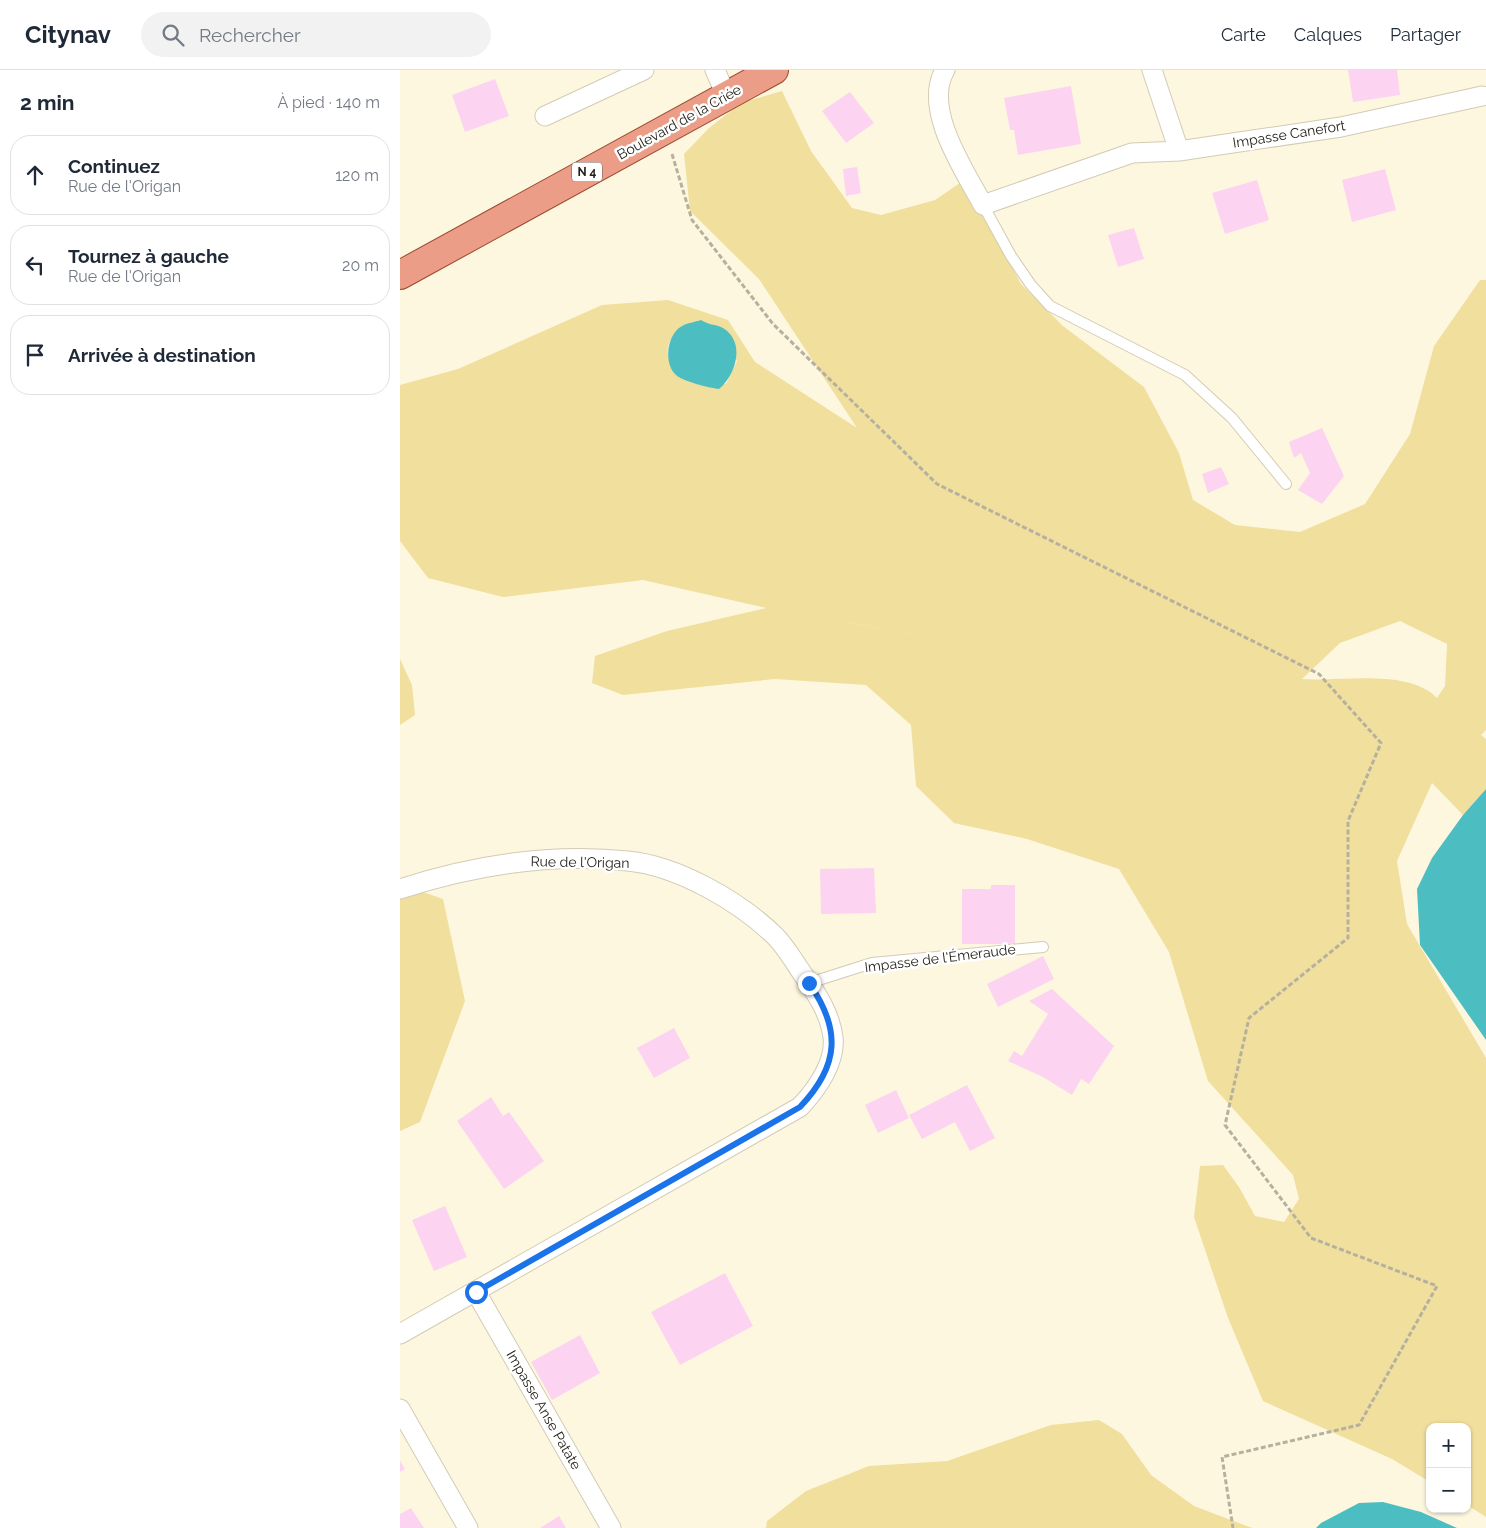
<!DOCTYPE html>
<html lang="fr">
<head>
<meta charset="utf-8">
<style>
  :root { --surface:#fff; --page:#f2f2f3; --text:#1f2937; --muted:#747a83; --line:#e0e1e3 }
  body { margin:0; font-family:Raleway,sans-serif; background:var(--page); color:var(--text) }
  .controls { position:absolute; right:15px; bottom:15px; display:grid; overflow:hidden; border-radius:10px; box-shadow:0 1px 4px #0004 }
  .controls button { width:45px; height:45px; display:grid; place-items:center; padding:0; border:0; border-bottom:1px solid var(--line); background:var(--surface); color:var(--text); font:25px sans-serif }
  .stop { position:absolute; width:15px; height:15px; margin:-11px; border:4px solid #1a73e8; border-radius:50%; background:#fff }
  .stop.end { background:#1a73e8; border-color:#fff; box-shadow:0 1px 5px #0008 }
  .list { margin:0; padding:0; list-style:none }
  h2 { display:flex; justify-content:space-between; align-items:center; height:65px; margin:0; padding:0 20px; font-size:21px }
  h2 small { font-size:16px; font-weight:400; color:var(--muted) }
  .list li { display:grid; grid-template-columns:32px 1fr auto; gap:15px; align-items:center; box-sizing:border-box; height:80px; margin:0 10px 10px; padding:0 10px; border:1px solid var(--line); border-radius:20px }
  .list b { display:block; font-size:19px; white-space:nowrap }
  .list p { margin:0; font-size:16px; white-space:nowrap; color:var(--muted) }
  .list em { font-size:16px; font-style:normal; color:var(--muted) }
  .icon { flex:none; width:28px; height:28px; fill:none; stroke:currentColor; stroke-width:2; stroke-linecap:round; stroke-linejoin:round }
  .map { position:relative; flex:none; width:1086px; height:1458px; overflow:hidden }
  header { display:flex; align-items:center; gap:30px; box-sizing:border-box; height:70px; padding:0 25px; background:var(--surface); border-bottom:1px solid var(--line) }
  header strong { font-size:24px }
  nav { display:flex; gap:28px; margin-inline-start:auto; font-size:18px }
  .search { width:350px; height:45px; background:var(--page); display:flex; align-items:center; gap:12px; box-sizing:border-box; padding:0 18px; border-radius:28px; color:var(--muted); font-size:19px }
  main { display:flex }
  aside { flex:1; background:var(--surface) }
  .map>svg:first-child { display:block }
</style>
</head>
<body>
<header>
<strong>Citynav</strong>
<div class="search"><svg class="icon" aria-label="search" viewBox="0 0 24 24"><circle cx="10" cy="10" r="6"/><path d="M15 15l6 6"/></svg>Rechercher</div>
<nav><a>Carte</a><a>Calques</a><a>Partager</a></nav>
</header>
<main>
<aside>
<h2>2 min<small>À pied · 140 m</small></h2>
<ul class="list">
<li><svg class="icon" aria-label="ahead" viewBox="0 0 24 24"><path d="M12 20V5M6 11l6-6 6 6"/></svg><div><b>Continuez</b><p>Rue de l'Origan</p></div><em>120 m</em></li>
<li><svg class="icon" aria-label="left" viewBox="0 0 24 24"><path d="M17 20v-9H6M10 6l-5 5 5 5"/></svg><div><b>Tournez à gauche</b><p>Rue de l'Origan</p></div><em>20 m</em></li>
<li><svg class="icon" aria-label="arrive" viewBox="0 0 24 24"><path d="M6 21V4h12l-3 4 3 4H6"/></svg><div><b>Arrivée à destination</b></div></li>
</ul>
</aside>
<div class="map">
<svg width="1086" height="1458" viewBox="0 0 1086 1458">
  <rect width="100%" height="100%" fill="#fdf7df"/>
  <path fill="#f1df9e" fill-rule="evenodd" d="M 382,21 L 411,81 L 452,138 L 481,145 L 535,130 L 560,113 L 592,158 L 621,214 L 663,256 L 744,317 L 779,383 L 793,430 L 835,455 L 900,462 L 965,434 L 1010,364 L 1034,276 L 1080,210 L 1086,210 L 1086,660 L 1081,665 L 1086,669 L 1086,719 L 1063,745 L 1032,713 L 997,791 L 1007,854 L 1086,988 L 1086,1447 L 1067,1435 L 1067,1357 L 1030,1357 L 1030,1412 L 992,1389 L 863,1331 L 828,1248 L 794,1147 L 800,1096 L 823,1095 L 839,1117 L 855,1146 L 884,1152 L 899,1129 L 893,1105 L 808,1011 L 769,882 L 719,799 L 627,769 L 554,753 L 516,716 L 511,655 L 466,615 L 375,609 L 223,625 L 192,613 L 195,586 L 267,561 L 366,538 L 243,510 L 103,527 L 28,508 L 0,471 L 0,315 L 58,299 L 202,235 L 268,230 L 328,250 L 355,292 L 457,358 L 359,209 L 290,141 L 284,84 L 309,58 L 341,33 ZM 305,253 L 314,255 L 337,291 L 326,314 C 317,314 307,315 298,314 C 282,311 262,291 269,273 C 271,268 277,262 280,257 ZM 1000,551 L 1047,574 L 1045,616 L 1037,628 C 1008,598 941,612 902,609 L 940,573 ZM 444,552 L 445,552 L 575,575 Z
    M 0,589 L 12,615 L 15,645 L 0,655 Z
    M 0,814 L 43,829 L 65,931 L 20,1052 L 0,1061 Z
    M 699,1350 L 722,1364 L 751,1405 L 794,1436 L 852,1458 L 366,1458 L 367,1451 L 406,1421 L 469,1396 L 547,1391 L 651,1355 Z"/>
  <path fill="#4cbec2" d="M 301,250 C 308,255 316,254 323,258 C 346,272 336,305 319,319 C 309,318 282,311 276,305 C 263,293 267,264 282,256 C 287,253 295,252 301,250 Z
    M 1086,719 L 1086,970 L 1020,875 L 1017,819 L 1032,788 L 1063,745 Z
    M 983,1432 L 1021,1442 L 1057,1458 L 916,1458 L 921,1453 L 959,1433 Z"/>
  <path fill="#fdd3f2" d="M 948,0 L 997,0 L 1000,25 L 953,32 Z
    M 95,9 L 109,46 L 65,62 L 52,25 Z
    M 671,16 L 681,74 L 618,85 L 614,60 L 610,60 L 604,28 Z
    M 450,22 L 474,53 L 446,73 L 422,41 Z
    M 457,97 L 461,123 L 446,126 L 443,99 Z
    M 985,99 L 996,140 L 952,152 L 942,110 Z
    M 857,110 L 869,150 L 825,164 L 812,123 Z
    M 734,158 L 744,189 L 718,197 L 708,165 Z
    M 922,358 L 944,406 L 922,434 L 898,420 L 910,403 L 901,383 L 894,388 L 889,372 Z
    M 821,397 L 829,414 L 808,423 L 802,404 Z
    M 474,798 L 476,843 L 421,844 L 420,799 Z
    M 591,815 L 615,815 L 615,874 L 562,874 L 562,819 L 591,819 Z
    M 643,886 L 654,909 L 598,937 L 587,914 Z
    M 652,919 L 714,976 L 689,1014 L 681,1009 L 672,1025 L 643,1007 L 608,991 L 614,981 L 622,986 L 648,944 L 629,931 Z
    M 274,958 L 290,988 L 254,1008 L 237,978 Z
    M 567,1015 L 595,1068 L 570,1081 L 555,1052 L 522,1069 L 509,1045 Z
    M 496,1020 L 509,1048 L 478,1063 L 465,1035 Z
    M 91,1027 L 103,1046 L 109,1042 L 144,1091 L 104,1119 L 57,1051 Z
    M 45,1136 L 67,1187 L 34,1201 L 12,1150 Z
    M 325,1203 L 353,1256 L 280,1295 L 251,1242 Z
    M 180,1265 L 200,1303 L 152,1330 L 131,1292 Z
    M 0,1391 L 5,1399 L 0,1402 Z
    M 11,1438 L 24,1458 L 0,1458 L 0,1444 Z
    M 159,1446 L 166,1458 L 140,1458 L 148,1453 Z"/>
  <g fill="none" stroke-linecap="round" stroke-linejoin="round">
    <g stroke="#d2cbb5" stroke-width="12">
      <path id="service" d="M 583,135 L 611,186 L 631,215 L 650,236 L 785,305 L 832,348 L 886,414
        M 409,913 L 472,893 L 643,877"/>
    </g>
    <g stroke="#d2cbb5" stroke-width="21">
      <path id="minor" d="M 315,0 L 326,25
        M 545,0 C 522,39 565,101 583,135 L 732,83 L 779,81
        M 752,0 L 779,81 L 941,57 L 1082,26
        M 145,46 L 244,0
        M 0,819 C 74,795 151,783 228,791 C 278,796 339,831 375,866 C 386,877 395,893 404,906 C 417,924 430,944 433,967 C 436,992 417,1019 400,1037 L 0,1264
        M 76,1222 L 211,1458
        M 0,1339 L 68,1458"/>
    </g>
    <g stroke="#9c472c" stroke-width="30">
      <path id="primary" d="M 0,205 L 374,0"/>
    </g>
    <path stroke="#b6b19e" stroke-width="3" stroke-dasharray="5 2.5" stroke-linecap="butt" d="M 272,84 L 292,150 L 373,254 L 537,414 L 919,604 L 981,673 L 948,751 L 948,868 L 849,948 L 825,1055 L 911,1168 L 1037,1216 L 959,1355 L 822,1387 L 833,1458"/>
    <use href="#service" stroke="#fff" stroke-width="10"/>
    <use href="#minor" stroke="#fff" stroke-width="19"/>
    <use href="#primary" stroke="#eb9d87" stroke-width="28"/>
  </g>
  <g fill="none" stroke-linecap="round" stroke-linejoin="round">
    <path stroke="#1a73e8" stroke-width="6" d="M 76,1222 L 400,1037 C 440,995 441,959 409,913"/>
  </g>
  <g text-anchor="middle" stroke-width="5" stroke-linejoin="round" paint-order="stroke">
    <rect fill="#fff" stroke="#66645e" stroke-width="1" x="172" y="92.5" width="30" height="19" rx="4"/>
    <g font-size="12" font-weight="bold" fill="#242119">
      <text x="187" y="106">N 4</text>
    </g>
    <g font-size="14" fill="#242119" stroke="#fff">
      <text transform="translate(279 52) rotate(-29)" y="5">Boulevard de la Criée</text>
      <text transform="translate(889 64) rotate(-9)" y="5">Impasse Canefort</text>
      <text transform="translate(180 792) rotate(1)" y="5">Rue de l'Origan</text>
      <text transform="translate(540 888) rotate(-7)" y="5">Impasse de l'Émeraude</text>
      <text transform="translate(144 1340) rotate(60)" y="5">Impasse Anse Patate</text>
    </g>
  </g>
</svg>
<div class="controls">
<button>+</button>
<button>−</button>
</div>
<div class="stop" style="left:76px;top:1222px"></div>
<div class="stop end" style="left:409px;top:913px"></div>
</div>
</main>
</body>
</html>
